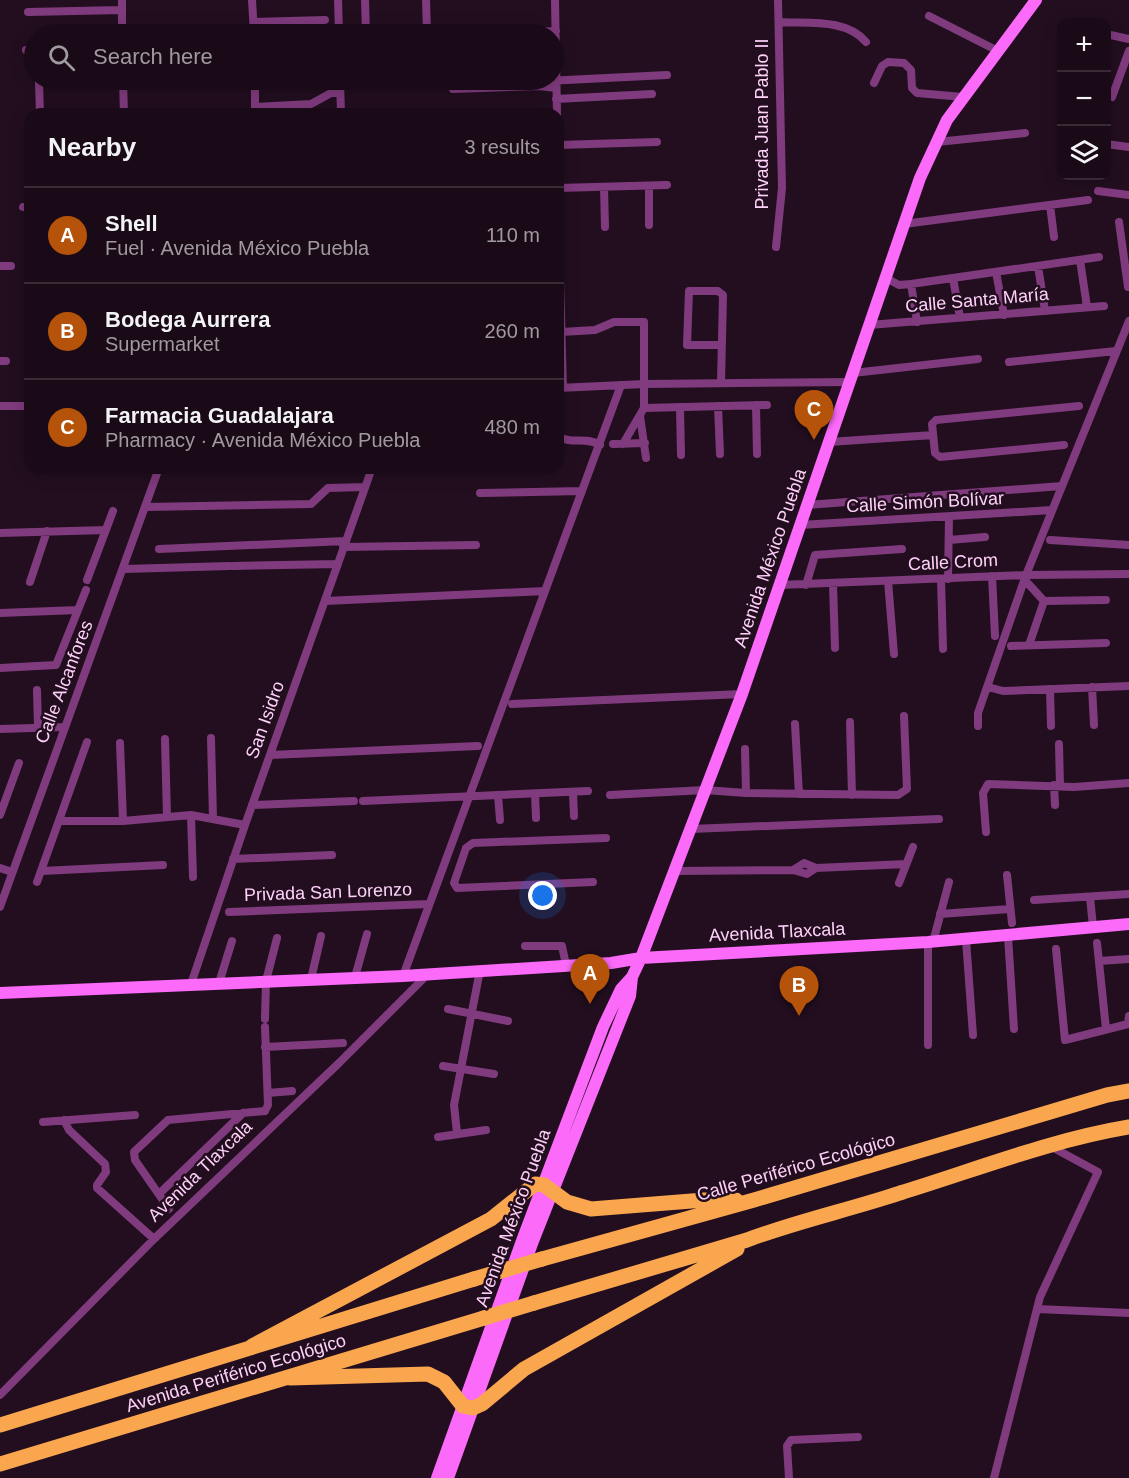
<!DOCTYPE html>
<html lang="en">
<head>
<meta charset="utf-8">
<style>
  :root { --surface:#1a0a17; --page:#271824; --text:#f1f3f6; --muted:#9f9aa1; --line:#382b36; --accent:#b45309 }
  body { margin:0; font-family:Helvetica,sans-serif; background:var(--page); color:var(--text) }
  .controls { position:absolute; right:18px; top:18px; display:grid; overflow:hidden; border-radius:12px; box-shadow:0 3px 15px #0003 }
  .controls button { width:54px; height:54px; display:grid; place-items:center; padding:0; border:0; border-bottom:2px solid var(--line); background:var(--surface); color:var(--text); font:30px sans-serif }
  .you { position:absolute; left:543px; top:896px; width:21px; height:21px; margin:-15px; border:4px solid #fff; border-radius:50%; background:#1a73e8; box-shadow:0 0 0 9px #1a73e833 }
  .badge { display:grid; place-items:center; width:39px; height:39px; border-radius:50%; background:var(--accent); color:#fff; font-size:20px; font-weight:700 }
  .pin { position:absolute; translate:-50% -50px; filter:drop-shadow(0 2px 3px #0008) }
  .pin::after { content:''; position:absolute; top:32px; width:21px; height:18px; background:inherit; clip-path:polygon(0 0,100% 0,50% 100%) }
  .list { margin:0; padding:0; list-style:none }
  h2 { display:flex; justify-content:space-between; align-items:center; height:78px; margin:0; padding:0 24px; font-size:26px }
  h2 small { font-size:20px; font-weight:400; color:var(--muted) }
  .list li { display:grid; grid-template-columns:39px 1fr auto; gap:18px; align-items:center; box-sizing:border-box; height:96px; padding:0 24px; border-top:2px solid var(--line) }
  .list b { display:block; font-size:22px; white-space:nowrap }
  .list p { margin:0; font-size:20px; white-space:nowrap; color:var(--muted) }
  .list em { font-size:20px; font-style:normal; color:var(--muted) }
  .icon { flex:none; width:33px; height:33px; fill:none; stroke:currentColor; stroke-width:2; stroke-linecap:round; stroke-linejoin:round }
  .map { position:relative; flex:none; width:1129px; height:1478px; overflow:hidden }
  .search { position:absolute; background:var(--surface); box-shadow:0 3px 15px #0003; left:24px; top:24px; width:540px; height:66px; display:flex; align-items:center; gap:15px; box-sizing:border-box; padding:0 21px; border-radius:33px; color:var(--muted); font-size:22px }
  .panel { position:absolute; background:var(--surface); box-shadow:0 3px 15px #0003; left:24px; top:108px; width:540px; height:366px; border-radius:18px }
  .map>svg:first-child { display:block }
</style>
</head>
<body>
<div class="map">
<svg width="1129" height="1478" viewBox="0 0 1129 1478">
  <rect width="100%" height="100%" fill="#220e1f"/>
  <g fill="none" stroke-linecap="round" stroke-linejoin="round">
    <path stroke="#803b7e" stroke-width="8" d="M 122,0 L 122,34
      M 252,0 L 254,34
      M 338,0 L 339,34
      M 365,0 L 366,34
      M 426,0 L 427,34
      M 555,0 L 557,114
      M 28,12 L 122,10
      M 929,16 L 998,51
      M 254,22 L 325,20
      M 779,22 C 807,24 846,18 866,42
      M 491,34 L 556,31
      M 1106,34 L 1129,39
      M 26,50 L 34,49
      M 123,80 L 124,114
      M 255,80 L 255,114
      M 340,80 L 341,114
      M 39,82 L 40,114
      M 874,83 L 882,66 L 888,62 L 904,63 L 911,70 L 912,88 L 917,93 L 963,97
      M 539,86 L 546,81 L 667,75
      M 453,89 L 539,86 L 556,88
      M 1112,97 L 1129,51
      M 556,99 L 652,94
      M 255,107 L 311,104 L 331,93 L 340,93
      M 937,142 L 1025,133
      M 1106,144 L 1129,147
      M 558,145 L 657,142
      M 604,187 L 605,227
      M 558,188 L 667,185
      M 1098,191 L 1129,195
      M 1050,205 L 1054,237
      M 23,207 L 30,209
      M 558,207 L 563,388
      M 1119,222 L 1128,287
      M 904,224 L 1088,200
      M 649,225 L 649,186
      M 776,247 L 782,188 L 778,0
      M 1080,260 L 1087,307
      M 0,266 L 11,266
      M 1038,266 L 1045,311
      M 996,272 L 1004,315
      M 886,278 L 899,285 L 911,284 L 1099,257
      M 953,278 L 960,318
      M 911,284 L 917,322
      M 869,325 L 1104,306
      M 561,332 L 595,330 L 614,322 L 644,322 L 644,408 L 623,444
      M 0,361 L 6,361
      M 1009,362 L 1116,351
      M 853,373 L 978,359
      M 721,382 L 723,295 L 718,291 L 689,291 L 687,345 L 721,345
      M 558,388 L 645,384 L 850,382
      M 756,405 L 757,454
      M 0,406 L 30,406
      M 718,406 L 720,454
      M 680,407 L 681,455
      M 644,408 L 767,405
      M 640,416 L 646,458
      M 558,436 C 571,445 586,436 600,445
      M 829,442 L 933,435
      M 613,444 L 645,443
      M 1064,445 L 940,457 L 935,453 L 932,424 L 936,420 L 1079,406
      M 480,493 L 582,491
      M 807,505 L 1062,486
      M 145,507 L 311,504 L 328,488 L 365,487
      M 800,525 L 1052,510
      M 0,533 L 106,530
      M 949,540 L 985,537
      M 1050,540 L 1129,545
      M 343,547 L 476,545
      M 159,549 L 345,541
      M 233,566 L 338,564
      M 124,569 L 230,566
      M 992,576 L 995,636
      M 941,579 L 943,649
      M 948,579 L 949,517
      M 1024,579 L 1044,601 L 1106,600
      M 87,580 L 113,511
      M 888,581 L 894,654
      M 30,582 L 47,531
      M 833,584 L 835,648
      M 779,585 L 1026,575 L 1129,574
      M 806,585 L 815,555 L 902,549
      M 325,601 L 545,591
      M 0,613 L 78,610
      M 1029,645 L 1044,601
      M 1011,646 L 1106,643
      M 0,668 L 56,665 L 86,590
      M 988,687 L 1003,691 L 1129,686
      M 1092,687 L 1094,725
      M 1050,689 L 1051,726
      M 37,690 L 38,728
      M 512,704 L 742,694
      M 850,722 L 852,795
      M 795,724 L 799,794
      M 978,726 L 978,713 L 1026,575 L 1129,321
      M 0,729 L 65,727
      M 211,738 L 213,818
      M 165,739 L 167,817
      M 120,743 L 123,821
      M 1059,744 L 1060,786
      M 745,749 L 746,793
      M 270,755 L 478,746
      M 1054,785 L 1055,805
      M 573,792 L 574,816
      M 535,794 L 536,818
      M 498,795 L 500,820
      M 610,795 L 705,790 L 746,793 L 898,795 L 907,789 L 904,716
      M 363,801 L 588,791
      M 252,805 L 354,801
      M 0,815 L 19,763
      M 191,815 L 193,877
      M 59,821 L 123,821 L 191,815 L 245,825
      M 691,829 L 939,819
      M 986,832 L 983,793 L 988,784 L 1074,787 L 1129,783
      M 233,859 L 332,855
      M 0,868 L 12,872
      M 793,870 L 804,863 L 816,868 L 906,864
      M 42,871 L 163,865
      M 675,871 L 793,870 L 807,874 L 816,868
      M 1007,875 L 1012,923
      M 37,882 L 87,742
      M 593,882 L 457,888 L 454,883 L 466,848 L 473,843 L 606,838
      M 899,883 L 913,847
      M 1090,897 L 1093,927
      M 1034,900 L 1129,894
      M 0,907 L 159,468
      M 229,912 L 429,904
      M 940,914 L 1010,909
      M 1008,936 L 1014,1029
      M 966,940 L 973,1035
      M 928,942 L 928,1045
      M 933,942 L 949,882
      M 1097,943 L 1106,1029
      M 525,946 L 562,946 L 566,965
      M 1056,949 L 1065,1040 L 1128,1024 L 1129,1016
      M 1099,961 L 1129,959
      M 403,976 L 621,385
      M 355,977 L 367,934
      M 311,979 L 321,936
      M 219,983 L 232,941
      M 191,984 L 245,825 L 372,468
      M 448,1009 L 508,1021
      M 265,1019 L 266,981 L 277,938
      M 265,1027 L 268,1105 L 265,1111
      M 265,1047 L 343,1043
      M 443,1066 L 494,1074
      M 268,1093 L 292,1091
      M 64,1120 L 69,1130 L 105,1164 L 106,1172 L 97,1185 L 97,1188 L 154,1239
      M 43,1122 L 135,1115
      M 457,1133 L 454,1105 L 480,970
      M 438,1137 L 486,1130
      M 159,1194 L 243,1113
      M 169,1209 L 135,1160 L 134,1152 L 168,1120 L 265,1111
      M 1037,1309 L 1129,1313
      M 0,1395 L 154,1239 L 339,1063 L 427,975
      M 789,1478 L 787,1446 L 791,1440 L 858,1437
      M 994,1478 L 1040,1297 L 1098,1172 L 1050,1146"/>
    <path stroke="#fb6af9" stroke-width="12" d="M 0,993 L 403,976 L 611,963 L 641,958 L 928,942 L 1129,924
      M 437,1478 L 523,1238 L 603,1027 L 621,989 L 632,977 L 641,958 L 742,694 L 920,178 L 947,120 L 1036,0
      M 448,1478 L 533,1241 L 630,996 L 632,977"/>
    <path stroke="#faa64f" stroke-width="15" d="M 542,1259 L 754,1200 L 1107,1095 L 1129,1091
      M 534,1303 L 747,1240 C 797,1221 849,1210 900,1193 C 975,1170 1051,1140 1129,1127
      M 252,1346 L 491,1219 L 535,1184 L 544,1185 L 567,1202 L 591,1209 L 704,1200 L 736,1200
      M 290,1378 L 428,1374 L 444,1382 L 463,1406 L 473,1408 L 482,1404 L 524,1369 L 737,1249
      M 0,1425 L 474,1279
      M 0,1464 L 484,1318"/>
    <path stroke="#faa64f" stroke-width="15" d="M 474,1279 L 542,1259
      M 484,1318 L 534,1303"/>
  </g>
  <g text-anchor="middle" stroke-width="5" stroke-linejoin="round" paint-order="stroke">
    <g font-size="18" fill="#fed1f9" stroke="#220e1f">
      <text transform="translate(762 124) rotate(-90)" y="6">Privada Juan Pablo II</text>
      <text transform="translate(977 300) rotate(-5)" y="6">Calle Santa María</text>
      <text transform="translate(925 502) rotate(-3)" y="6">Calle Simón Bolívar</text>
      <text transform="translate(770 558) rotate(-71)" y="6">Avenida México Puebla</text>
      <text transform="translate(953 562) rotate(-3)" y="6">Calle Crom</text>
      <text transform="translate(64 682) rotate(-69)" y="6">Calle Alcanfores</text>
      <text transform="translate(265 720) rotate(-70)" y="6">San Isidro</text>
      <text transform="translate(328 892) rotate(-2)" y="6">Privada San Lorenzo</text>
      <text transform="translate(777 932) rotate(-3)" y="6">Avenida Tlaxcala</text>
      <text transform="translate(796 1167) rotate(-16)" y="6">Calle Periférico Ecológico</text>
      <text transform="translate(200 1171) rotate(-44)" y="6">Avenida Tlaxcala</text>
      <text transform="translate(513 1218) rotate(-70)" y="6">Avenida México Puebla</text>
      <text transform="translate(236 1373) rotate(-17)" y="6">Avenida Periférico Ecológico</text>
    </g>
  </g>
</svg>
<div class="controls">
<button>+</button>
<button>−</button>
<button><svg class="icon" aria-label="layers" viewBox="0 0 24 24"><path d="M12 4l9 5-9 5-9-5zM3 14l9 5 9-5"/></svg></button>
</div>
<div class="you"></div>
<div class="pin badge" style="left:590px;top:1004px">A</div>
<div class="pin badge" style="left:799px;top:1016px">B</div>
<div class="pin badge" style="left:814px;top:440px">C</div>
<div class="search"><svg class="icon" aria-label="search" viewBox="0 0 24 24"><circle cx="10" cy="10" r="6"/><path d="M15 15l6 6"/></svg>Search here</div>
<section class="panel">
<h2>Nearby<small>3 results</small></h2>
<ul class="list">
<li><span class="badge">A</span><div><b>Shell</b><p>Fuel · Avenida México Puebla</p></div><em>110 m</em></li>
<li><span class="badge">B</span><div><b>Bodega Aurrera</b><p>Supermarket</p></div><em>260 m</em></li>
<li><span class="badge">C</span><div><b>Farmacia Guadalajara</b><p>Pharmacy · Avenida México Puebla</p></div><em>480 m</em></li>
</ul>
</section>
</div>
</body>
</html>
